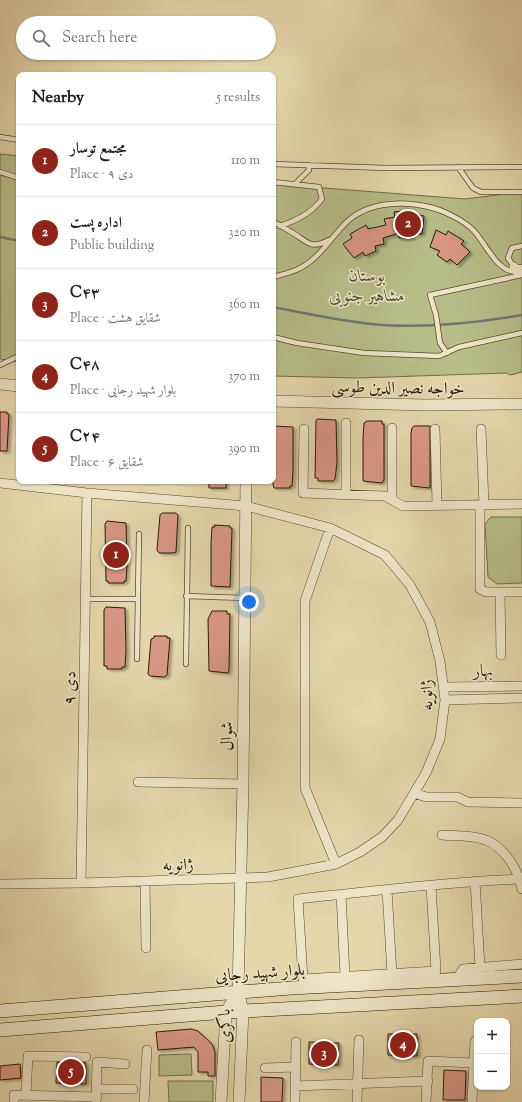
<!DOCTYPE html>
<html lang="en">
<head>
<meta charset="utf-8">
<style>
  :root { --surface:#fff; --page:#f6f6f6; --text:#222; --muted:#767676; --line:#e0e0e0; --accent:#8f2418 }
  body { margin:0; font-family:"Sorts Mill Goudy",Amiri,serif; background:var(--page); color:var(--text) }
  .controls { position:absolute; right:12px; bottom:12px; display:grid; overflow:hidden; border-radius:8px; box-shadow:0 1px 3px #0004 }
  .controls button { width:36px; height:36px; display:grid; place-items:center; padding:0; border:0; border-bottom:1px solid var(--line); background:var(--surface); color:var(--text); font:20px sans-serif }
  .you { position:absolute; left:249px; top:602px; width:14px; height:14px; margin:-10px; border:3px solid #fff; border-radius:50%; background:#1a73e8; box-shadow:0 0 0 6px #1a73e833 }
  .badge { display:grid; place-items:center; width:26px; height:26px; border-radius:50%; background:var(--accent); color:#fff; font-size:13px; font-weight:700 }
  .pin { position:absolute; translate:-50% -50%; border:2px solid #fff; box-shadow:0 1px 4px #0006 }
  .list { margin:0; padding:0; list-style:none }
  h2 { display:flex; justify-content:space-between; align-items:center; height:52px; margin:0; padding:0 16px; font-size:17px }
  h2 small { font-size:13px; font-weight:400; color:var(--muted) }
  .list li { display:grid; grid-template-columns:26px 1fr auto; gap:12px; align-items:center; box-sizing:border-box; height:72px; padding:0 16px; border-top:1px solid var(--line) }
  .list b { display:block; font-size:15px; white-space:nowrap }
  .list p { margin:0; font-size:13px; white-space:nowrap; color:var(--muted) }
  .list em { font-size:13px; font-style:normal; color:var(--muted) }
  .icon { flex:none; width:22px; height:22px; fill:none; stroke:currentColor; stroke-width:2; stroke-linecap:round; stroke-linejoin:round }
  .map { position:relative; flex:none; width:522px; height:1102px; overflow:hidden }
  .search { position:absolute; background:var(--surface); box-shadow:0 1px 3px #0004; left:16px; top:16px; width:260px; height:44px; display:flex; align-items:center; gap:10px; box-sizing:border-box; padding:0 14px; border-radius:22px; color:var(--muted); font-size:15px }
  .panel { position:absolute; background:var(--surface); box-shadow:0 1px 3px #0004; left:16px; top:72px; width:260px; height:412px; border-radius:8px }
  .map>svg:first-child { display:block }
</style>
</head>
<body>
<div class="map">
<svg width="522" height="1102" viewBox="0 0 522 1102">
  <defs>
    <filter id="shadow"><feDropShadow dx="3" dy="2" stdDeviation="1" flood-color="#0004"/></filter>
  </defs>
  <rect width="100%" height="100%" fill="#e5d6ab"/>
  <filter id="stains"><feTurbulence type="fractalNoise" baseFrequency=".005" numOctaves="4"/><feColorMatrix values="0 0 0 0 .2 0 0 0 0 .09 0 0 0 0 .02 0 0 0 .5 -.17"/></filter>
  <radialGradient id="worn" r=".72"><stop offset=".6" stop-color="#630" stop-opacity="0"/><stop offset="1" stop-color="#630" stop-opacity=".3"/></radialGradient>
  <path fill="#b6bd88" stroke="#706c46" d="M 0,154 L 19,156 L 19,362 L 0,359 Z
    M 273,184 L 465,199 L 522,192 L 522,372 L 510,375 L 507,373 L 357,378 L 273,376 Z
    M 491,517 L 522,517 L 522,583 L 497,584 L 488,577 L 485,524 Z
    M 191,1054 L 192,1075 L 159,1076 L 159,1055 Z
    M 168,1081 L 213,1081 L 213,1102 L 169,1102 Z"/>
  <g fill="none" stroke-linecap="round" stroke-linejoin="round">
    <path stroke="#6f786f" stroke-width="2.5" d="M 0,237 L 19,241
      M 273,307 C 309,314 345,322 382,325 C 429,328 476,323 522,315"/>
  </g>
  <path fill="#d99785" stroke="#291a04" filter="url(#shadow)" d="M 412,210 L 412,214 L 424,216 L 422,234 L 412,233 L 412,237 L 399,238 L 399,233 L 383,238 L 384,244 L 375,246 L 376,251 L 365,256 L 363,252 L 354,258 L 343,244 L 352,238 L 350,234 L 366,225 L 368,229 L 386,225 L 384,219 L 395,217 L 394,212 Z
    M 436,230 L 446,235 L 448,231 L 464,241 L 461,244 L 470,252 L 457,265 L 450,259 L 447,262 L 437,255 L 440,251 L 430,247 Z
    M 0,412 L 7,412 L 7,414 L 9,414 L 7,451 L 0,451 Z
    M 317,419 L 336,420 L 337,463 L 335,479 L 333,481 L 318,481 L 318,478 L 315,478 L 316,421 Z
    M 367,421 L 382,421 L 382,424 L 384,424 L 384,480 L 382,483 L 363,481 L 363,438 L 364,423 Z
    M 274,426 L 293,427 L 293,471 L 292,486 L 290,486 L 290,488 L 274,488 L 273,485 Z
    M 414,426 L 430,426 L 430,488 L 411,486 L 411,434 L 412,428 Z
    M 209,481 L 226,481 L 226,488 L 209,488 Z
    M 162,513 L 176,513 L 178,515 L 176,552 L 173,553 L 159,553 L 157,550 L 160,515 Z
    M 107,521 L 126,523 L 127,565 L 126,581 L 124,581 L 124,583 L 108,583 L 108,581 L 106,581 L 105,524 Z
    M 214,525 L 230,526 L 230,528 L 232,528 L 230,587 L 211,586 L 211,543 L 212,527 L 215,527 Z
    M 106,607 L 125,608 L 126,651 L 125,667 L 122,667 L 122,669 L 107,669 L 107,666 L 104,666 L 104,610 Z
    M 212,611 L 227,611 L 227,614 L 230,614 L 229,670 L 228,673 L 209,671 L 208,619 Z
    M 154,636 L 167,636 L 167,638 L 170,638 L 167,675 L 164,677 L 150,676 L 148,674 L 151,639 L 154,638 Z
    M 191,1029 L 198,1031 L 212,1044 L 215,1052 L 215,1076 L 208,1076 L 208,1072 L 198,1072 L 198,1052 L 194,1047 L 158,1050 L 156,1032 Z
    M 388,1034 L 417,1034 L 417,1056 L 388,1055 Z
    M 309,1042 L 339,1043 L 338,1065 L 309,1064 Z
    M 57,1062 L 86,1063 L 86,1084 L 56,1083 Z
    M 20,1064 L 21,1078 L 0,1080 L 0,1066 Z
    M 444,1070 L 466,1071 L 465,1100 L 443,1100 Z
    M 261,1077 L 283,1078 L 282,1102 L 261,1102 Z"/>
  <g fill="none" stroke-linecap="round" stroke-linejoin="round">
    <g stroke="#58492e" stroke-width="6">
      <path id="service" d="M 0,137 L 19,140
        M 273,164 L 386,168 L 522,167
        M 458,167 L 473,188 L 481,192 L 522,192
        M 0,172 L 19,178
        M 273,182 L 319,187 L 322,199 C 311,213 298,220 280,226
        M 295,184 L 309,170 L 309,165
        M 273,222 C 280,225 286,229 293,233 C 308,242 310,250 329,240
        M 522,246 L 512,248 L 508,258 L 514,267 L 522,267
        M 273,277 C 281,275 289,273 296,270 C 316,262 328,242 342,227 C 363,202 400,200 429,207 C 443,210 465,221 474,231 C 487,245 496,271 516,272
        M 273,337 L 297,343 L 364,353 L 439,356 L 459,347 L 522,333
        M 447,353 L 440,343 L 436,315 L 430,295 L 522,275
        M 0,365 L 19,356
        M 186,596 L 244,598
        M 86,599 L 138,599
        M 137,659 L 139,534
        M 186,664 L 188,528"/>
    </g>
    <g stroke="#58492e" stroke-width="10">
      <path id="minor" d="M 514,267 L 518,272
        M 346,423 L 346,494
        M 304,429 L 303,493 L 385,496 L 403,506 L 522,504
        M 435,429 L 437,505
        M 481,429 L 484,505
        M 0,483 L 87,493 L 246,506 L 330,528 L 385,555 L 410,585 L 430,622 L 440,661 L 445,700 L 440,739 L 426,773 L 398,820 L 382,837 L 360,852 L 336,864 L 268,877 L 81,883 L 0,884
        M 392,500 L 392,428
        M 480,505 L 480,589 L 486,592 L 522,592
        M 330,528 L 305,601 L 305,788 L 336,864
        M 500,592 L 501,655
        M 444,687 L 522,686
        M 445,700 L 522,698
        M 138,782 L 243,784
        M 414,793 L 426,797 L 457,797 L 468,802 L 522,803
        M 442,835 C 456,836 473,835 486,840 C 505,848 518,869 522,889
        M 145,881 L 146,948
        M 475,881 L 480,967
        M 81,883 L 87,493
        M 431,886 L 436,971 L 303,979 L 298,899 C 372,891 446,882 520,879
        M 387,890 L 392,974
        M 341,894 L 345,976
        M 457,979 L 463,969 L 522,964
        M 265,1068 L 295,1067
        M 295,1086 L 428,1081
        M 97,1089 L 133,1089
        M 26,1095 L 28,1056 L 86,1057
        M 96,1101 L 97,1062 L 125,1064
        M 14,1102 L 14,1095 L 97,1097
        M 144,1102 L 147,1050
        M 295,1102 L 296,1042
        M 357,1102 L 359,1040
        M 426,1102 L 428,1061 L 474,1063
        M 472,1102 L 475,1041"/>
    </g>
    <g stroke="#58492e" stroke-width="12">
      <path id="tertiary" d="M 0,384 L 19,386
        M 273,401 L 425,405 L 522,404
        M 221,1102 L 226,1012 L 238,991
        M 239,1102 L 243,1011 L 238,991 L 243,784 L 246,481"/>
    </g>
    <g stroke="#291a04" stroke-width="14">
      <path id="secondary" d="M 0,1011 L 291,988 L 522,976
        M 0,1030 L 226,1012 L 522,996"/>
    </g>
    <use href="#service" stroke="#eee4c8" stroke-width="4.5"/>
    <use href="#minor" stroke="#eee4c8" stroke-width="9"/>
    <use href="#tertiary" stroke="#eee4c8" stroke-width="11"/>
    <use href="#secondary" stroke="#eee4c8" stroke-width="13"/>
  </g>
  <g text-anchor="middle" stroke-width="3" stroke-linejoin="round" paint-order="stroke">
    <g font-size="17" font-style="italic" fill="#534b2c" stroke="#eee4c8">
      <text x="367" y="281">بوستان<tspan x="367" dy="20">مشاهیر جنوبی</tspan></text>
    </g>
    <g font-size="17" fill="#291a04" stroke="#eee4c8">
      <text transform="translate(398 387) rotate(1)" y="6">خواجه نصیر الدین طوسی</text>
      <text transform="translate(483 670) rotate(-1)" y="6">بهار</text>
      <text transform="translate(69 688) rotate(-89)" y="6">۹ دی</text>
      <text transform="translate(426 695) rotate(-91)" y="6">ژانویه</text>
      <text transform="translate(226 736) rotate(-90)" y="6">شوال</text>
      <text transform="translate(178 864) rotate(-1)" y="6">ژانویه</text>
      <text transform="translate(260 972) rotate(-4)" y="6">بلوار شهید رجایی</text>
      <text transform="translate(224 1026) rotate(-92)" y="6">باکری</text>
    </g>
  </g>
  <rect width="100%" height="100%" filter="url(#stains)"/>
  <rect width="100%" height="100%" fill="url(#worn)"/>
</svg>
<div class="controls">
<button>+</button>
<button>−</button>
</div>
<div class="you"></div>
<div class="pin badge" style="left:116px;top:555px">1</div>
<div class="pin badge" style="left:408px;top:224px">2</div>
<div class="pin badge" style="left:324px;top:1054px">3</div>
<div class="pin badge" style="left:403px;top:1045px">4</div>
<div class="pin badge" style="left:71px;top:1072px">5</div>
<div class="search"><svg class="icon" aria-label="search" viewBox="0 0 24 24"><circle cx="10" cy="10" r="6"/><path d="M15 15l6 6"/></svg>Search here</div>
<section class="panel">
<h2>Nearby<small>5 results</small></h2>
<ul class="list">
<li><span class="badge">1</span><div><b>مجتمع توسار</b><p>Place · ۹ دی</p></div><em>110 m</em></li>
<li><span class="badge">2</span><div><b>اداره پست</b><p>Public building</p></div><em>320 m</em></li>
<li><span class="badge">3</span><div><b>C۴۳</b><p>Place · شقایق هشت</p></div><em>360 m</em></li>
<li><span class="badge">4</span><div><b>C۴۸</b><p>Place · بلوار شهید رجایی</p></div><em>370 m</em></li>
<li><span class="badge">5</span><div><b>C۲۴</b><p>Place · شقایق ۶</p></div><em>390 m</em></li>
</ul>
</section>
</div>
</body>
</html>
